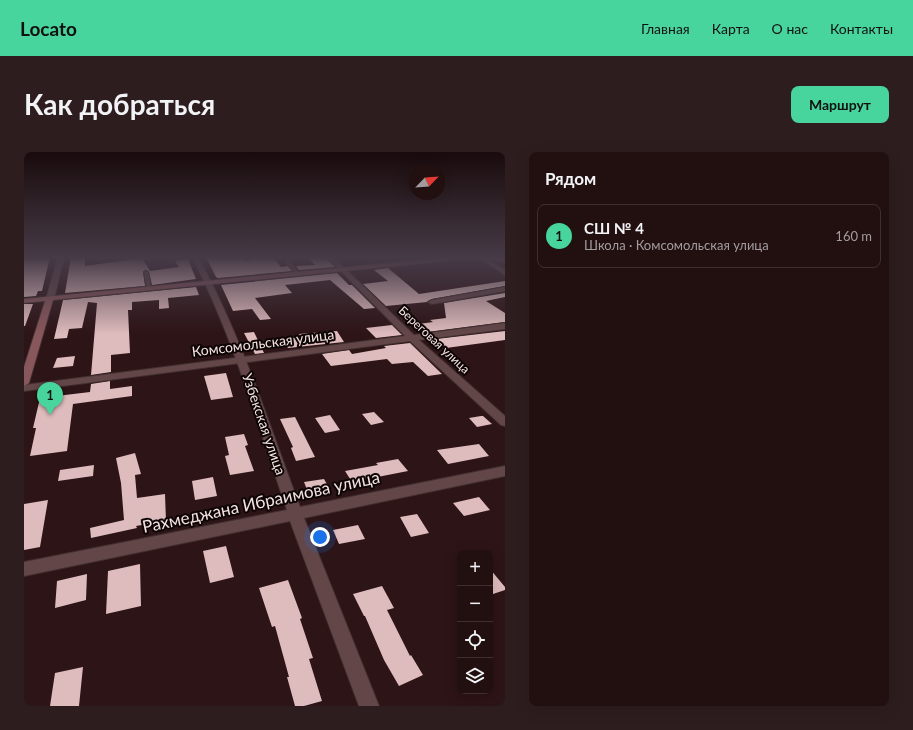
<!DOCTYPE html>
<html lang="ru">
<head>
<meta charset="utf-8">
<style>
  :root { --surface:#220f10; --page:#2e1d1e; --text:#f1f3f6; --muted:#a29c9f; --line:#3f2f30; --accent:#48d49d }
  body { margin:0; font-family:Lato,sans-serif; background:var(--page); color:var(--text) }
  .controls { position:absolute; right:12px; bottom:12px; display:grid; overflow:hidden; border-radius:8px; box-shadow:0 4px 16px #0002 }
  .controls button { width:36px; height:36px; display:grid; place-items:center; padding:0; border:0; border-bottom:1px solid var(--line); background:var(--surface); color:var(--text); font:20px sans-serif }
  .compass { position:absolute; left:385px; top:12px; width:36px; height:36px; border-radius:50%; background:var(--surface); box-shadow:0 4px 16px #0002; rotate:65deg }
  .you { position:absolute; left:296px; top:385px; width:14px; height:14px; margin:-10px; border:3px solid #fff; border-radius:50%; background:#1a73e8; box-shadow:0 0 0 6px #1a73e833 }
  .badge { display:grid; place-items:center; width:26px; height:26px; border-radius:50%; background:var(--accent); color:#111; font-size:13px; font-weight:700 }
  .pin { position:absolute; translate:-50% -33px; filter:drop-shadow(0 1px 2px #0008) }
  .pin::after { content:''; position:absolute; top:21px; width:14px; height:12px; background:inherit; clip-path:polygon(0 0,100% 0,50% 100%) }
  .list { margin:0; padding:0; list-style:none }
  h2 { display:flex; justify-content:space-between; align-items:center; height:52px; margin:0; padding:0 16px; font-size:17px }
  h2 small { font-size:13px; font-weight:400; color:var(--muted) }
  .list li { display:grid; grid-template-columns:26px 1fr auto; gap:12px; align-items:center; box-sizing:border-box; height:64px; margin:0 8px 8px; padding:0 8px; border:1px solid var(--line); border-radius:8px }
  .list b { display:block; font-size:15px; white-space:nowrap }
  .list p { margin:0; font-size:13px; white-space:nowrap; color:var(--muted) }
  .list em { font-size:13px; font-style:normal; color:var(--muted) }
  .icon { flex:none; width:22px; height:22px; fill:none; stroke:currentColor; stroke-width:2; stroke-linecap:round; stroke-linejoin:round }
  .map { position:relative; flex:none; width:481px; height:554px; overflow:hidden; border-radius:8px }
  header { display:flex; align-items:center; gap:24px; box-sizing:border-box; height:56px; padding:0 20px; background:var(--accent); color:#111 }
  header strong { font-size:19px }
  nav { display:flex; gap:22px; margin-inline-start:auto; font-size:14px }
  .intro { display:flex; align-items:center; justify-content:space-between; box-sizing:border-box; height:96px; padding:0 24px }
  h1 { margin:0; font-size:28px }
  .button { padding:10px 18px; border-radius:8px; background:var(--accent); color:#111; font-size:14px; font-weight:700 }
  main { display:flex; gap:24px; padding:0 24px }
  aside { flex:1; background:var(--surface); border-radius:8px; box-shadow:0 4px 16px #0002 }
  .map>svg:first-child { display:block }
</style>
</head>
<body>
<header>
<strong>Locato</strong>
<nav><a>Главная</a><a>Карта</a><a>О нас</a><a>Контакты</a></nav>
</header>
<div class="intro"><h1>Как добраться</h1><a class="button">Маршрут</a></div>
<main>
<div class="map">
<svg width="481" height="554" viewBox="0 0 481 554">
  <rect width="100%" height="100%" fill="#2d1416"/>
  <path fill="#debbbc" d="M 0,105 L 26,105 L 18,139 L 14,139 L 12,144 L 0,145 Z
    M 47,105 L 61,105 L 61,114 L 118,106 L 126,119 L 155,115 L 151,109 L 164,107 L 172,127 L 128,133 L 125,120 L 121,118 L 119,120 L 121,134 L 41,141 Z
    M 182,105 L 217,105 L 222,109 L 227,107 L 227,105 L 249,105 L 257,115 L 264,114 L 268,119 L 194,126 L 192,125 Z
    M 284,105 L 302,106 L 311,115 L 275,118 L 272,114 L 291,113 Z
    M 364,116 L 395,142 L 481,129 L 481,134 L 408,147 L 403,150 L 362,154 L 339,132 L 364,129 L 350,118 Z
    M 313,121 L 325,133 L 328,133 L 351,156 L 340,157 L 306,128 L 261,133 L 268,141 L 231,146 L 247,167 L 236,168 L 228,157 L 209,159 L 197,133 Z
    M 172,135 L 175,143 L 144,146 L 145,156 L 135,157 L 135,148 L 108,150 L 108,158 L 104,158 L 106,201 L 87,203 L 87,220 L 67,223 L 73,151 L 64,150 L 58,176 L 45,177 L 43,186 L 30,187 L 39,148 Z
    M 481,141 L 481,145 L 462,149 L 481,161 L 481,170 L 403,180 L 395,172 L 409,170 L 406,168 L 422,166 L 420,151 Z
    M 0,152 L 9,152 L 1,174 L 0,174 Z
    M 368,173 L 378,183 L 352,186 L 342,176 Z
    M 313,179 L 320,190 L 264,196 L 258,187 L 277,185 L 275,182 Z
    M 481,179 L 481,188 L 422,196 L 412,187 Z
    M 230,180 L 240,201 L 231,202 L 220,181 Z
    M 386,191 L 418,222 L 404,224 L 389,210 L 368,212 L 363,207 L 307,214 L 298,202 L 325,198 L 328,202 L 362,196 L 360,194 Z
    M 51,204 L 49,214 L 29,216 L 33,206 Z
    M 202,221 L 209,245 L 187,248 L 180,224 Z
    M 86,229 L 86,237 L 108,234 L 108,244 L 49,252 L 43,299 L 6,304 L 12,276 L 9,276 L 16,246 L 66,240 L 67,232 Z
    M 350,260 L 360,270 L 347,273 L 338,262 Z
    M 306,263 L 316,278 L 301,281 L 291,266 Z
    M 457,264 L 459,264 L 468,272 L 453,275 L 445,266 Z
    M 271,265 L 291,305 L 272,309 L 267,296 L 269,295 L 256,267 Z
    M 220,282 L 224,293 L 221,294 L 230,319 L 206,323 L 201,304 L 205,303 L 201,285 Z
    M 455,292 L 465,304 L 424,312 L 413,298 Z
    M 111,301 L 117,322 L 111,323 L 113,346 L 141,342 L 142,369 L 112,374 L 113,376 L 67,386 L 66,376 L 100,368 L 97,331 L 92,306 Z
    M 374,307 L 384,319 L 328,330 L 321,319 L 354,313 L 352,311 Z
    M 70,313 L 69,324 L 34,329 L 36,318 Z
    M 189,325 L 193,344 L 171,348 L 168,329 Z
    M 300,327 L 305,336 L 284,340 L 280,330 Z
    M 455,345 L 466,358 L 440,364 L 429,351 Z
    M 24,348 L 16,395 L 0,398 L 0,352 Z
    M 393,362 L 405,381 L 387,385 L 376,365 Z
    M 334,373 L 341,387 L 315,392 L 309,378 Z
    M 202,394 L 210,425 L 186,431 L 179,399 Z
    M 116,412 L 117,454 L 82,462 L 84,419 Z
    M 466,417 L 481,435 L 481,438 L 466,443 Z
    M 63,422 L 62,448 L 31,456 L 33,429 Z
    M 264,428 L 278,466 L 276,467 L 289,506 L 285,507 L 298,549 L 280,554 L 271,554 L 263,525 L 265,525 L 251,474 L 248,475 L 235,436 Z
    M 358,434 L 370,456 L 363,458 L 386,504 L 387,503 L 399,523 L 375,534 L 360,508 L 341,464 L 340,464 L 329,442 Z
    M 59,515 L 55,554 L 26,554 L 31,521 Z"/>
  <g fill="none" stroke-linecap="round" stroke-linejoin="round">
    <g stroke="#412f30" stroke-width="2">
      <path id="service" d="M 268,105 L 272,105 L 266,108 L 266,110 L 275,121 L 275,123 L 273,123 L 262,110 L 264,106 Z
        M 122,119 L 124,120 L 127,137 L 125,138 L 123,137 L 120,120 Z"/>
    </g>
    <g stroke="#412f30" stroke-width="2">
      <path id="minor" d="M 218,105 L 225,105 L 226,106 L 223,108 Z
        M 303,105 L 309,105 L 390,183 L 481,171 L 481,177 L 395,188 L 481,264 L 481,274 L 477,273 L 386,189 L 0,239 L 0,233 L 381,184 Z
        M 481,135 L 481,139 L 408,152 L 404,150 L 408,148 Z"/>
    </g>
    <g stroke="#412f30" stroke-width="2">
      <path id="tertiary" d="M 34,105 L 40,105 L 30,147 L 26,149 L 22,147 Z
        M 168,105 L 174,105 C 218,185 244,270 276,355 L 481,314 L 481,324 L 280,366 L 355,554 L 335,554 L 266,369 L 0,424 L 0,410 L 263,358 C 233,272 210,186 168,105 Z
        M 453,105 L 460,105 L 481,118 L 481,123 Z"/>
    </g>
    <g stroke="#412f30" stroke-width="2">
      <path id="secondary" d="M 425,105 L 481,105 L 481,109 L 432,108 L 29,148 L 5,231 L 0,234 L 0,215 L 21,149 L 0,151 L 0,147 Z"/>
    </g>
    <use href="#service" fill="#634648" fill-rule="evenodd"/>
    <use href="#minor" fill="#634648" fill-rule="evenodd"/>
    <use href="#tertiary" fill="#634648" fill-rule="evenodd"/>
    <use href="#secondary" fill="#88575b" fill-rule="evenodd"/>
  </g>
  <linearGradient id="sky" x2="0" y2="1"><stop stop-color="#190b0c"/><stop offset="0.58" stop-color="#463a47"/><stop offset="1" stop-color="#463a47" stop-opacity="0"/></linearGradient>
  <rect width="481" height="182" fill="url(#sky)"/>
  <g text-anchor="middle" stroke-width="4" stroke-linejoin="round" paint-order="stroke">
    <g font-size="12" fill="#f5e3e3" stroke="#0e0505">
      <text transform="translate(410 188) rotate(43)" y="4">Береговая улица</text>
    </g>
    <g font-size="14" fill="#f5e3e3" stroke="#0e0505">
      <text transform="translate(239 191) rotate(-7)" y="5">Комсомольская улица</text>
      <text transform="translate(240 272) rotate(71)" y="5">Узбекская улица</text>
    </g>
    <g font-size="17" fill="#f5e3e3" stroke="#0e0505">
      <text transform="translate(237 350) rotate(-12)" y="6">Рахмеджана Ибраимова улица</text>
    </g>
  </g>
</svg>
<div class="controls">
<button>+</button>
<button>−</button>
<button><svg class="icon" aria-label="locate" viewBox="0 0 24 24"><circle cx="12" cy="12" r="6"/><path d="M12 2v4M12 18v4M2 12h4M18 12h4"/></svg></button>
<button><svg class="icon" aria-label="layers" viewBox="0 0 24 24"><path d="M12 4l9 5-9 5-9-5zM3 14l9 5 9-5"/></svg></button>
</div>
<svg class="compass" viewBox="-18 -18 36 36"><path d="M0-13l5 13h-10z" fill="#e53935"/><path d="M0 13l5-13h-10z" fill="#a29c9f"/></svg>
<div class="you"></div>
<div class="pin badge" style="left:26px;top:263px">1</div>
</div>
<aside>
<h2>Рядом<small></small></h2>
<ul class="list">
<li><span class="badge">1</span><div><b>СШ № 4</b><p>Школа · Комсомольская улица</p></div><em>160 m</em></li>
</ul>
</aside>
</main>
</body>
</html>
